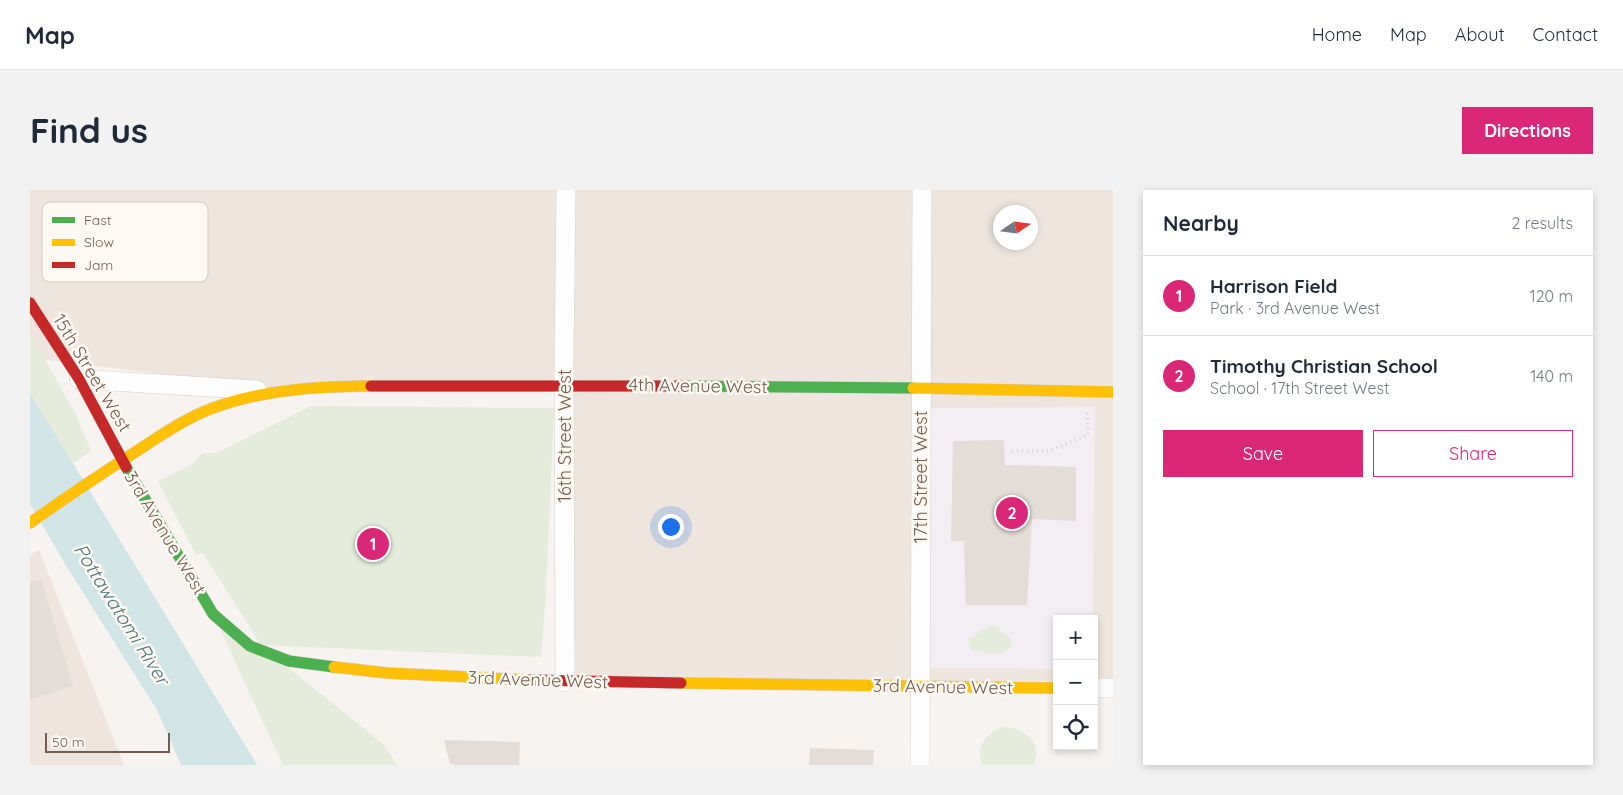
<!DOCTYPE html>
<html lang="en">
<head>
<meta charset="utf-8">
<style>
  :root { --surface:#fff; --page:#f2f2f3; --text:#1f2937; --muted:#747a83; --line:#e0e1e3; --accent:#db2777 }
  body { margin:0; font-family:Quicksand,sans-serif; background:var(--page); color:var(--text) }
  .controls { position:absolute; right:15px; bottom:15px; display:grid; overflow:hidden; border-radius:0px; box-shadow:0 2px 8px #0003 }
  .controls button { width:45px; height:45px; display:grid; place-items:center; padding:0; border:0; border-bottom:1px solid var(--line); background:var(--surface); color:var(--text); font:25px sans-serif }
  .compass { position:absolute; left:963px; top:15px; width:45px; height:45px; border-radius:50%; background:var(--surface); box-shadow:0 2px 8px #0003; rotate:77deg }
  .scale { position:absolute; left:15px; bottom:12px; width:125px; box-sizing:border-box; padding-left:5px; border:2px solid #735c51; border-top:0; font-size:14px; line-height:18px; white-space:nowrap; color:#735c51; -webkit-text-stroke:4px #fdf9f2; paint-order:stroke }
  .you { position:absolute; left:640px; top:336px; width:18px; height:18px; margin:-12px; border:4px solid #fff; border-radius:50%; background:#1a73e8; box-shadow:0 0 0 8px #1a73e833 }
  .badge { display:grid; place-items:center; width:32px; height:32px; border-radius:50%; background:var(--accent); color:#fff; font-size:16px; font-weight:700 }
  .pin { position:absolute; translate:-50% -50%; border:2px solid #fff; box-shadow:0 1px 5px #0006 }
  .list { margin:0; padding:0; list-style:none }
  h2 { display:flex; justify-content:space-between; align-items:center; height:65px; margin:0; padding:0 20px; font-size:21px }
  h2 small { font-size:16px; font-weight:400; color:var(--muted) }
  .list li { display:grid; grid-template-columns:32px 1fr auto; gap:15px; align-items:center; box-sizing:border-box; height:80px; padding:0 20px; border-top:1px solid var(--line) }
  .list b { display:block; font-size:19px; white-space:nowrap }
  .list p { margin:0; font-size:16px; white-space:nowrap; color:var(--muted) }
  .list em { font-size:16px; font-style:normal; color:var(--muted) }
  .actions { display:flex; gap:10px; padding:15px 20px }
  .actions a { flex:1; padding:11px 0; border:1px solid var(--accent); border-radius:0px; text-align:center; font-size:18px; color:var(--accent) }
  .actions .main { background:var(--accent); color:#fff }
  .icon { flex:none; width:28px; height:28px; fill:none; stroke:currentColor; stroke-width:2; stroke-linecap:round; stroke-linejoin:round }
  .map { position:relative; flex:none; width:1083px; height:575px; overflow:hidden; border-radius:0px }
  header { display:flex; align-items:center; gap:30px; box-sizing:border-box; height:70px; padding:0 25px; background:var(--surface); border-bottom:1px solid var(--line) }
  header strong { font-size:24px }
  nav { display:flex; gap:28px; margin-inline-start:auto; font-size:18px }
  .intro { display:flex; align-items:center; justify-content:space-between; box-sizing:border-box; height:120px; padding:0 30px }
  h1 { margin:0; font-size:35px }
  .button { padding:12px 22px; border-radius:0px; background:var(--accent); color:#fff; font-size:18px; font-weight:700 }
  main { display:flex; gap:30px; padding:0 30px }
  aside { flex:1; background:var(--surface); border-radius:0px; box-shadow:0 2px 8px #0003 }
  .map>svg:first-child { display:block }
</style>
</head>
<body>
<header>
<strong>Map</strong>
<nav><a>Home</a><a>Map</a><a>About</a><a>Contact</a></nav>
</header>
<div class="intro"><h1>Find us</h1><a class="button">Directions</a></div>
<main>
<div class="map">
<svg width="1083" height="575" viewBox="0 0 1083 575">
  <rect width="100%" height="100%" fill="#f6f3f0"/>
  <path fill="#eee6de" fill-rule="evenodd" d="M 0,0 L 1083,0 L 1083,492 L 1064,492 L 1064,429 L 1027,429 L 1027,491 L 536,491 L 539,196 L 287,203 L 0,168 ZM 971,22 L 1001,22 L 1001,52 L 971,52 Z"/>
  <path fill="#f0e4df" d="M 9,360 L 94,575 L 0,575 L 0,365 Z"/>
  <path fill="#f3edf4" d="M 1065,217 L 1063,429 L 1027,429 L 1027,479 L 898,478 L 900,218 Z"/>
  <path fill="#e5ecdc" d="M 0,143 L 45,223 L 61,261 L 18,290 L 0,246 Z
    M 281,216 L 524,218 L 516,403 L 511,467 L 231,455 L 173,363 L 166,365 L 128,291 L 163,274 L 172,263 L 186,263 Z
    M 183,424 L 255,475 L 353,554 L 367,575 L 253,575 Z
    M 959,436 L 966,436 L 980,448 L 982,456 C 966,471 959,460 941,460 L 939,449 Z
    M 973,537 C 994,537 1013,552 1004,575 L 952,575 C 945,557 956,543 973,537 Z"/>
  <path fill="#d2e5e6" d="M 0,203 L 227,575 L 151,575 L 127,520 L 37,377 L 0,314 Z"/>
  <path fill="#e3dcd7" d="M 974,250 L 975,275 L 1046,277 L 1046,331 L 1002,329 L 997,415 L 936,415 L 934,351 L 921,351 L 923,251 Z
    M 11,389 L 43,496 L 0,510 L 0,392 Z
    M 414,550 L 490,552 L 489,575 L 425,575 L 420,574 Z
    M 780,558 L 844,560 L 843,575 L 779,575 Z"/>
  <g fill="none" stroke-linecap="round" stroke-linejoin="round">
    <g stroke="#d4cfcb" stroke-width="20">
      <path id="street" d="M 49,189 L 227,200
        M 535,492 L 534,170 L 536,0
        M 1064,498 L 1083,498
        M 890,575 L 892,0"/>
    </g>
    <g stroke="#d5cfca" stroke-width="12">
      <path id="fast" d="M 655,196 L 883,198
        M 96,277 L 183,424 L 220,456 L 259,471 L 304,477"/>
    </g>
    <g stroke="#d5cfca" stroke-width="12">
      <path id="slow" d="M 883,198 L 1083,202
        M 0,333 C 35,308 71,284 107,261 C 128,247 150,232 173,222 C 223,200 287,196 341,196
        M 304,477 L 357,483 L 498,490
        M 651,493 L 1027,498"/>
    </g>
    <g stroke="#d5cfca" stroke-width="12">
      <path id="jam" d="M 0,113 L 49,189 L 96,277
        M 341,196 L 655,196
        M 498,490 L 651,493"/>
    </g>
    <path stroke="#d8d1cd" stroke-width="3" stroke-dasharray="1 4" stroke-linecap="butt" d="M 982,261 L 1018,261 L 1058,245 L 1057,222"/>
    <use href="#street" stroke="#fefdfd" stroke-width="19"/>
    <use href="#fast" stroke="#4caf50" stroke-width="11"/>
    <use href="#slow" stroke="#ffc107" stroke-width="11"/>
    <use href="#jam" stroke="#c62828" stroke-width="11"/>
  </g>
  <g text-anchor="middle" stroke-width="5" stroke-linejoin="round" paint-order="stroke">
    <g font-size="18" fill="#735c51" stroke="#fdf9f2">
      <text transform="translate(62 183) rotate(59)" y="6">15th Street West</text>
      <text transform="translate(668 196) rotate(1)" y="6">4th Avenue West</text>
      <text transform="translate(535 246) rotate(-90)" y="6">16th Street West</text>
      <text transform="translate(891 287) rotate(-90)" y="6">17th Street West</text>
      <text transform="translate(135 343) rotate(59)" y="6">3rd Avenue West</text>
      <text transform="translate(508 490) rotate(2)" y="6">3rd Avenue West</text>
      <text transform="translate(913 497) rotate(1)" y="6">3rd Avenue West</text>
    </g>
    <g font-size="19" font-style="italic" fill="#4a767c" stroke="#fdf9f2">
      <text transform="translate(92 424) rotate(58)" y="7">Pottawatomi River</text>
    </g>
  </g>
  <rect x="12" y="12" width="166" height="80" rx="8" fill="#fdf9f2" stroke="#d4cac2" stroke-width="1"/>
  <rect x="22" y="27" width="23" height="6" fill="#4caf50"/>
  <rect x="22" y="49" width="23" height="7" fill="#ffc107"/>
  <rect x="22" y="72" width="23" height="6" fill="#c62828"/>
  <g font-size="14" fill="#735c51">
    <text x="54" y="35">Fast</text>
    <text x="54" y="57">Slow</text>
    <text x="54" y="80">Jam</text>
  </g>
</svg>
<div class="controls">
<button>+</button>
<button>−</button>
<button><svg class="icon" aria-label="locate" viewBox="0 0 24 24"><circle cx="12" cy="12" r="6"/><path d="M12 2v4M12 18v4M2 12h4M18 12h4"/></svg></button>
</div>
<svg class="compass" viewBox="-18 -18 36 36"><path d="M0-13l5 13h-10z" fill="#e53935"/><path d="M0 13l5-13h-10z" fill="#747a83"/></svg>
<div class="scale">50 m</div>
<div class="you"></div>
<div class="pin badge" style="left:343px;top:354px">1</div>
<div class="pin badge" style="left:982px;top:323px">2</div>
</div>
<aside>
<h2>Nearby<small>2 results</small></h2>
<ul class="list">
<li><span class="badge">1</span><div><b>Harrison Field</b><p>Park · 3rd Avenue West</p></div><em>120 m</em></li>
<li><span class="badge">2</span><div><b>Timothy Christian School</b><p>School · 17th Street West</p></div><em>140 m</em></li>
</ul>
<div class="actions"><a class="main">Save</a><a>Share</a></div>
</aside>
</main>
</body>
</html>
